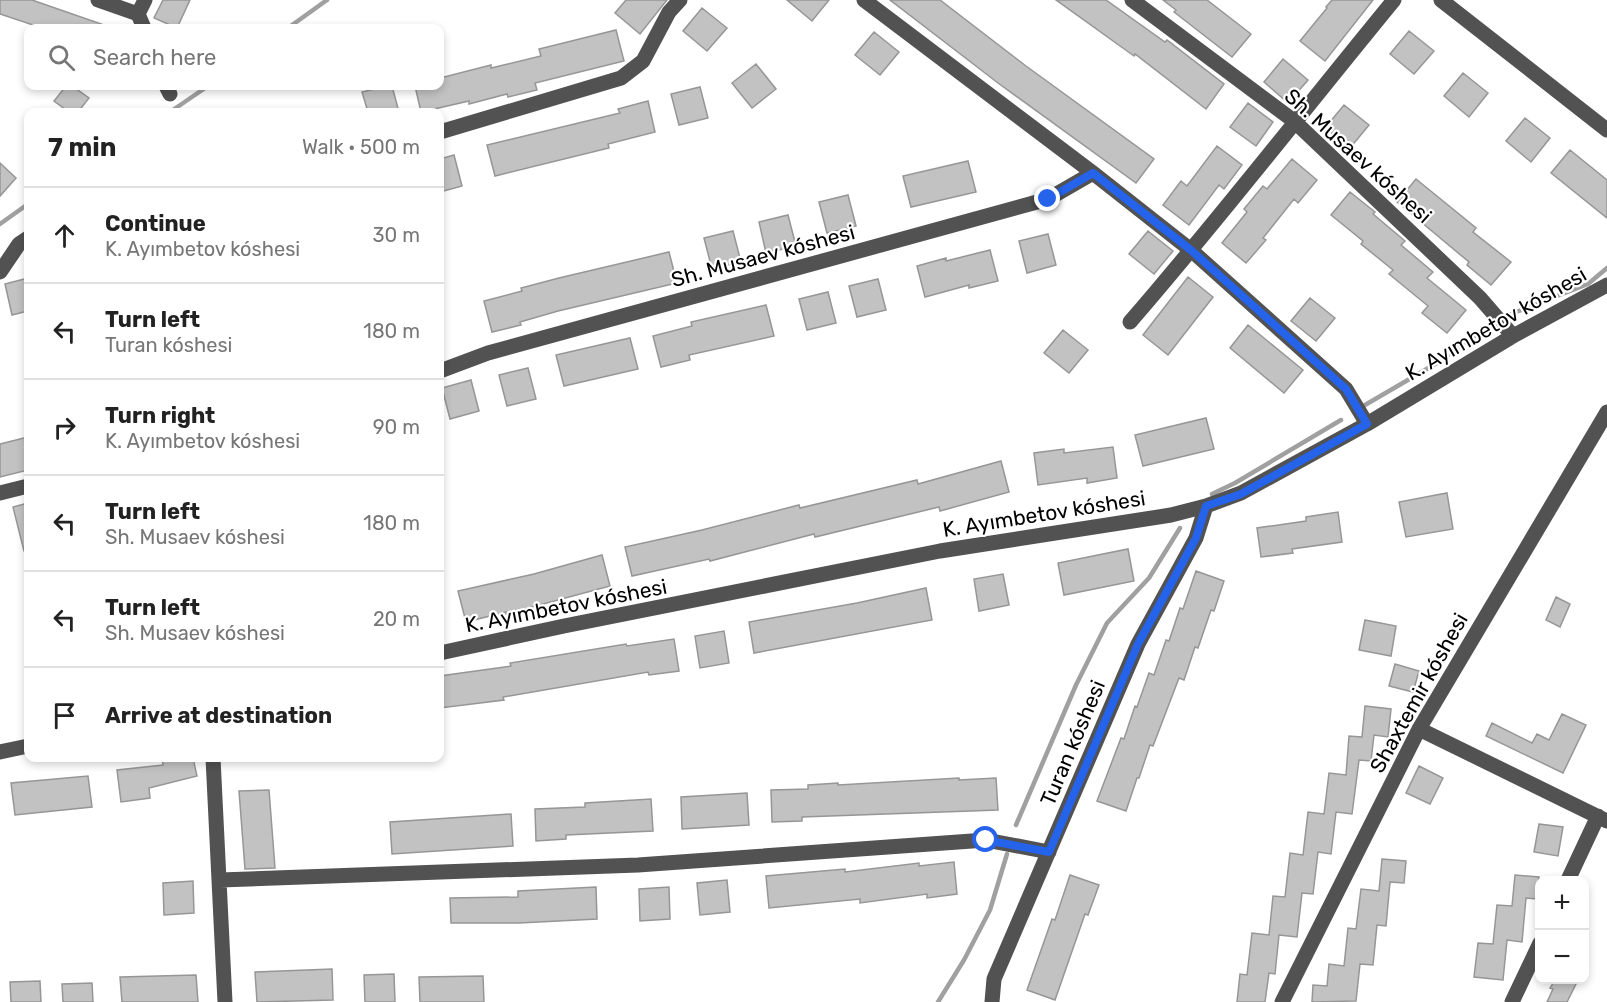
<!DOCTYPE html>
<html lang="en">
<head>
<meta charset="utf-8">
<style>
  :root { --surface:#fff; --page:#f6f6f6; --text:#222; --muted:#767676; --line:#e0e0e0 }
  body { margin:0; font-family:Rubik,sans-serif; background:var(--page); color:var(--text) }
  .controls { position:absolute; right:18px; bottom:18px; display:grid; overflow:hidden; border-radius:12px; box-shadow:0 3px 9px #0003 }
  .controls button { width:54px; height:54px; display:grid; place-items:center; padding:0; border:0; border-bottom:2px solid var(--line); background:var(--surface); color:var(--text); font:30px sans-serif }
  .stop { position:absolute; width:18px; height:18px; margin:-14px; border:4px solid #2563eb; border-radius:50%; background:#fff }
  .stop.end { background:#2563eb; border-color:#fff; box-shadow:0 2px 6px #0008 }
  .list { margin:0; padding:0; list-style:none }
  h2 { display:flex; justify-content:space-between; align-items:center; height:78px; margin:0; padding:0 24px; font-size:26px }
  h2 small { font-size:20px; font-weight:400; color:var(--muted) }
  .list li { display:grid; grid-template-columns:39px 1fr auto; gap:18px; align-items:center; box-sizing:border-box; height:96px; padding:0 24px; border-top:2px solid var(--line) }
  .list b { display:block; font-size:22px; white-space:nowrap }
  .list p { margin:0; font-size:20px; white-space:nowrap; color:var(--muted) }
  .list em { font-size:20px; font-style:normal; color:var(--muted) }
  .icon { flex:none; width:33px; height:33px; fill:none; stroke:currentColor; stroke-width:2; stroke-linecap:round; stroke-linejoin:round }
  .map { position:relative; flex:none; width:1607px; height:1002px; overflow:hidden }
  .search { position:absolute; background:var(--surface); box-shadow:0 3px 9px #0003; left:24px; top:24px; width:420px; height:66px; display:flex; align-items:center; gap:15px; box-sizing:border-box; padding:0 21px; border-radius:12px; color:var(--muted); font-size:22px }
  .panel { position:absolute; background:var(--surface); box-shadow:0 3px 9px #0003; left:24px; top:108px; width:420px; height:654px; border-radius:12px }
  .map>svg:first-child { display:block }
</style>
</head>
<body>
<div class="map">
<svg width="1607" height="1002" viewBox="0 0 1607 1002">
  <rect width="100%" height="100%" fill="#fff"/>
  <g fill="none" stroke-linecap="round" stroke-linejoin="round">
    <path stroke="#a0a0a0" stroke-width="4.5" d="M 288,28 L 327,0
      M 170,112 L 208,86
      M 0,224 L 28,204
      M 1511,314 L 1588,284 L 1607,268
      M 1365,405 L 1437,363 L 1489,326
      M 1212,494 L 1235,483 L 1341,420
      M 1016,825 L 1076,685 L 1107,623 L 1149,578 L 1180,528
      M 938,1002 L 964,960 L 990,910 L 1007,854"/>
  </g>
  <path fill="#c2c2c2" stroke="#969696" stroke-width="1.5" d="M 0,0 L 32,0 L 107,26 L 107,28 L 42,28 L 0,14 Z
    M 163,0 L 190,0 L 177,28 L 154,18 Z
    M 626,0 L 667,0 L 640,34 L 615,13 Z
    M 787,0 L 829,0 L 812,21 Z
    M 890,0 L 940,0 L 1026,66 L 1154,159 L 1136,183 L 998,83 Z
    M 1056,0 L 1106,0 L 1165,42 L 1167,40 L 1224,84 L 1206,109 L 1135,54 L 1134,56 Z
    M 1163,0 L 1207,0 L 1251,34 L 1232,57 L 1174,12 L 1176,10 Z
    M 1332,0 L 1373,0 L 1325,61 L 1300,41 L 1327,8 L 1326,7 Z
    M 702,8 L 727,28 L 707,51 L 683,31 Z
    M 616,30 L 624,61 L 535,83 L 537,90 L 508,97 L 507,94 L 469,104 L 469,101 L 421,112 L 415,86 L 440,86 L 440,78 L 491,65 L 491,68 L 541,56 L 539,49 Z
    M 1409,31 L 1434,51 L 1414,74 L 1390,54 Z
    M 874,32 L 899,52 L 880,75 L 855,55 Z
    M 1283,59 L 1308,80 L 1288,103 L 1264,82 Z
    M 756,64 L 776,89 L 752,108 L 732,83 Z
    M 1463,73 L 1488,93 L 1469,117 L 1444,96 Z
    M 66,86 L 72,86 L 89,98 L 78,112 L 69,112 L 54,101 Z
    M 387,86 L 392,86 L 399,112 L 368,112 L 362,92 Z
    M 700,87 L 708,118 L 679,125 L 671,94 Z
    M 648,101 L 655,132 L 608,144 L 609,148 L 495,176 L 487,145 L 620,113 L 618,109 Z
    M 1248,103 L 1273,122 L 1256,146 L 1230,127 Z
    M 1344,105 L 1369,125 L 1350,148 L 1325,128 Z
    M 1525,118 L 1550,138 L 1531,162 L 1506,141 Z
    M 1217,146 L 1242,165 L 1224,189 L 1219,185 L 1189,225 L 1163,205 L 1181,181 L 1187,186 Z
    M 1570,150 L 1607,180 L 1607,218 L 1551,173 Z
    M 454,155 L 462,186 L 440,192 L 440,159 Z
    M 1292,159 L 1317,180 L 1298,203 L 1294,199 L 1263,238 L 1266,240 L 1246,263 L 1222,243 L 1247,212 L 1244,209 L 1263,186 L 1267,189 Z
    M 968,161 L 976,192 L 911,207 L 903,176 Z
    M 0,163 L 16,178 L 0,196 Z
    M 1416,179 L 1476,228 L 1473,232 L 1511,262 L 1491,285 L 1467,265 L 1469,262 L 1397,202 Z
    M 1350,192 L 1375,212 L 1373,214 L 1405,241 L 1401,245 L 1433,272 L 1427,278 L 1466,310 L 1447,333 L 1422,313 L 1428,306 L 1389,274 L 1393,270 L 1361,244 L 1363,241 L 1331,215 Z
    M 848,195 L 856,226 L 827,233 L 819,202 Z
    M 788,215 L 796,246 L 766,253 L 759,222 Z
    M 733,231 L 741,262 L 712,269 L 704,238 Z
    M 1148,231 L 1173,251 L 1154,274 L 1129,254 Z
    M 1048,234 L 1056,265 L 1027,273 L 1019,241 Z
    M 990,250 L 998,281 L 969,288 L 969,285 L 925,297 L 917,266 L 946,258 L 946,261 Z
    M 669,252 L 677,283 L 558,311 L 520,322 L 521,325 L 492,332 L 484,301 L 522,291 L 521,288 L 559,278 Z
    M 1188,277 L 1213,297 L 1168,355 L 1143,335 Z
    M 28,278 L 28,311 L 12,315 L 5,284 Z
    M 878,279 L 886,310 L 857,317 L 849,286 Z
    M 828,292 L 836,323 L 807,330 L 799,299 Z
    M 1310,298 L 1335,318 L 1316,341 L 1291,321 Z
    M 766,305 L 774,336 L 689,355 L 690,360 L 661,367 L 653,336 L 692,326 L 691,322 Z
    M 1248,325 L 1303,370 L 1284,393 L 1230,348 Z
    M 1063,330 L 1088,350 L 1069,373 L 1044,353 Z
    M 630,338 L 638,369 L 564,386 L 556,355 Z
    M 528,368 L 536,399 L 507,406 L 499,375 Z
    M 471,380 L 479,411 L 450,419 L 442,388 Z
    M 1206,418 L 1214,449 L 1143,466 L 1135,435 Z
    M 28,437 L 28,470 L 0,477 L 0,444 Z
    M 1113,447 L 1117,478 L 1087,483 L 1087,478 L 1038,485 L 1034,453 L 1064,449 L 1064,453 Z
    M 1001,461 L 1009,492 L 940,511 L 939,507 L 815,537 L 814,534 L 710,561 L 709,559 L 632,576 L 625,547 L 702,530 L 799,505 L 800,508 L 917,480 L 918,484 Z
    M 1447,493 L 1453,529 L 1406,537 L 1399,502 Z
    M 28,503 L 28,551 L 24,551 L 13,507 Z
    M 1338,512 L 1342,542 L 1292,549 L 1293,553 L 1261,557 L 1257,528 L 1306,521 L 1306,517 Z
    M 1128,549 L 1134,581 L 1064,595 L 1058,563 Z
    M 602,555 L 610,586 L 506,614 L 506,612 L 466,622 L 458,591 L 534,574 Z
    M 1196,571 L 1224,581 L 1214,611 L 1211,610 L 1198,648 L 1195,647 L 1184,680 L 1179,678 L 1153,746 L 1150,745 L 1139,778 L 1137,778 L 1126,811 L 1097,801 L 1121,738 L 1124,739 L 1135,706 L 1137,707 L 1149,673 L 1154,675 L 1166,640 L 1169,641 L 1180,608 L 1183,609 Z
    M 1003,574 L 1009,605 L 979,611 L 974,579 Z
    M 926,588 L 932,620 L 754,653 L 749,622 L 857,603 Z
    M 1556,597 L 1570,604 L 1560,627 L 1546,620 Z
    M 1365,620 L 1396,626 L 1391,656 L 1359,650 Z
    M 724,631 L 729,663 L 700,668 L 695,636 Z
    M 674,639 L 679,671 L 649,675 L 648,672 L 503,697 L 504,700 L 440,708 L 440,676 L 511,666 L 510,663 L 626,644 L 627,646 Z
    M 1395,664 L 1419,671 L 1413,692 L 1389,686 Z
    M 1365,706 L 1391,709 L 1388,737 L 1374,735 L 1371,761 L 1359,760 L 1352,814 L 1336,812 L 1331,854 L 1318,852 L 1313,894 L 1302,893 L 1297,937 L 1279,935 L 1275,974 L 1269,973 L 1265,1002 L 1237,1002 L 1240,974 L 1247,975 L 1252,933 L 1269,935 L 1273,896 L 1285,897 L 1290,853 L 1303,855 L 1308,812 L 1324,814 L 1329,773 L 1346,775 L 1349,736 L 1362,737 Z
    M 1562,714 L 1586,725 L 1563,773 L 1486,736 L 1492,723 L 1532,743 L 1537,734 L 1549,740 Z
    M 162,758 L 193,758 L 197,776 L 149,788 L 150,798 L 121,802 L 117,770 L 163,765 Z
    M 1419,766 L 1443,778 L 1430,804 L 1406,793 Z
    M 88,776 L 92,807 L 15,815 L 11,783 Z
    M 959,778 L 959,780 L 996,778 L 998,810 L 802,817 L 802,821 L 772,822 L 771,790 L 808,789 L 808,785 L 838,783 L 838,785 Z
    M 269,790 L 275,868 L 245,869 L 239,791 Z
    M 747,793 L 749,825 L 682,829 L 681,797 Z
    M 651,799 L 653,831 L 566,835 L 566,839 L 536,841 L 535,809 L 585,807 L 585,803 Z
    M 511,814 L 513,846 L 392,854 L 390,822 Z
    M 1539,824 L 1563,827 L 1558,856 L 1534,852 Z
    M 1382,859 L 1406,861 L 1404,883 L 1390,882 L 1386,926 L 1377,925 L 1373,965 L 1360,964 L 1356,1001 L 1312,1002 L 1313,985 L 1327,986 L 1329,964 L 1344,966 L 1348,928 L 1356,929 L 1361,889 L 1379,891 Z
    M 954,862 L 957,894 L 927,898 L 927,894 L 860,903 L 860,899 L 769,908 L 766,876 L 845,869 L 845,872 L 919,863 L 919,866 Z
    M 1070,875 L 1099,885 L 1088,915 L 1085,914 L 1055,1000 L 1027,990 L 1052,919 L 1055,920 Z
    M 1515,875 L 1539,877 L 1537,899 L 1526,898 L 1522,942 L 1507,940 L 1503,980 L 1474,977 L 1478,943 L 1493,944 L 1497,905 L 1512,906 Z
    M 727,880 L 730,912 L 700,915 L 697,883 Z
    M 193,881 L 194,913 L 164,915 L 163,883 Z
    M 596,887 L 597,919 L 519,923 L 451,923 L 450,898 L 518,897 L 518,891 Z
    M 669,887 L 670,919 L 640,921 L 639,889 Z
    M 332,969 L 333,1000 L 257,1002 L 255,972 Z
    M 394,974 L 395,1002 L 365,1002 L 364,975 Z
    M 196,975 L 198,1002 L 122,1002 L 120,977 Z
    M 483,976 L 484,1002 L 420,1002 L 419,977 Z
    M 1555,980 L 1578,980 L 1567,1002 L 1547,1002 L 1553,989 L 1550,988 Z
    M 40,981 L 41,1002 L 11,1002 L 10,982 Z
    M 92,983 L 93,1002 L 63,1002 L 62,984 Z"/>
  <g fill="none" stroke-linecap="round" stroke-linejoin="round">
    <path stroke="#525252" stroke-width="15" d="M 98,0 L 138,14 L 144,28
      M 864,0 L 1093,173 L 1192,251 L 1346,389 L 1367,424
      M 1132,0 L 1294,121 L 1480,298 L 1513,336
      M 1441,0 L 1607,130
      M 138,14 L 145,0
      M 166,86 L 170,94
      M 440,132 L 621,78 L 643,61 L 669,12 L 680,0
      M 0,272 L 19,244 L 28,238
      M 1130,322 C 1221,217 1306,107 1394,0
      M 440,371 L 488,353 L 1048,199 L 1093,173
      M 0,493 L 28,486
      M 440,653 L 564,626 L 940,551 L 1171,515 L 1206,506 L 1241,493 L 1367,424 L 1513,336 L 1607,285
      M 1419,729 L 1607,821
      M 0,752 L 28,746
      M 213,758 L 225,1002
      M 220,880 L 638,865 L 986,840 L 1049,852
      M 1568,880 L 1598,816
      M 992,1002 L 994,979 L 1138,644 L 1196,538 L 1206,506
      M 1282,1002 L 1419,729 L 1607,412
      M 1512,1002 L 1540,943"/>
  </g>
  <g fill="none" stroke-linecap="round" stroke-linejoin="round">
    <path stroke="#2563eb" stroke-width="8" d="M 986,840 L 1049,852 L 1138,644 L 1196,538 L 1206,506 L 1241,494 L 1367,424 L 1346,389 L 1192,251 L 1093,173 L 1048,199"/>
  </g>
  <g text-anchor="middle" stroke-width="4.5" stroke-linejoin="round" paint-order="stroke">
    <g font-size="21" fill="#000" stroke="#fff">
      <text transform="translate(1358 156) rotate(42)" y="7">Sh. Musaev kóshesi</text>
      <text transform="translate(763 256) rotate(-15)" y="7">Sh. Musaev kóshesi</text>
      <text transform="translate(1496 324) rotate(-30)" y="7">K. Ayımbetov kóshesi</text>
      <text transform="translate(1044 514) rotate(-9)" y="7">K. Ayımbetov kóshesi</text>
      <text transform="translate(566 606) rotate(-11)" y="7">K. Ayımbetov kóshesi</text>
      <text transform="translate(1419 693) rotate(-61)" y="7">Shaxtemir kóshesi</text>
      <text transform="translate(1073 743) rotate(-67)" y="7">Turan kóshesi</text>
    </g>
  </g>
</svg>
<div class="controls">
<button>+</button>
<button>−</button>
</div>
<div class="stop" style="left:986px;top:840px"></div>
<div class="stop end" style="left:1048px;top:199px"></div>
<div class="search"><svg class="icon" aria-label="search" viewBox="0 0 24 24"><circle cx="10" cy="10" r="6"/><path d="M15 15l6 6"/></svg>Search here</div>
<section class="panel">
<h2>7 min<small>Walk · 500 m</small></h2>
<ul class="list">
<li><svg class="icon" aria-label="ahead" viewBox="0 0 24 24"><path d="M12 20V5M6 11l6-6 6 6"/></svg><div><b>Continue</b><p>K. Ayımbetov kóshesi</p></div><em>30 m</em></li>
<li><svg class="icon" aria-label="left" viewBox="0 0 24 24"><path d="M17 20v-9H6M10 6l-5 5 5 5"/></svg><div><b>Turn left</b><p>Turan kóshesi</p></div><em>180 m</em></li>
<li><svg class="icon" aria-label="right" viewBox="0 0 24 24"><path d="M7 20v-9h11M14 6l5 5-5 5"/></svg><div><b>Turn right</b><p>K. Ayımbetov kóshesi</p></div><em>90 m</em></li>
<li><svg class="icon" aria-label="left" viewBox="0 0 24 24"><path d="M17 20v-9H6M10 6l-5 5 5 5"/></svg><div><b>Turn left</b><p>Sh. Musaev kóshesi</p></div><em>180 m</em></li>
<li><svg class="icon" aria-label="left" viewBox="0 0 24 24"><path d="M17 20v-9H6M10 6l-5 5 5 5"/></svg><div><b>Turn left</b><p>Sh. Musaev kóshesi</p></div><em>20 m</em></li>
<li><svg class="icon" aria-label="arrive" viewBox="0 0 24 24"><path d="M6 21V4h12l-3 4 3 4H6"/></svg><div><b>Arrive at destination</b></div></li>
</ul>
</section>
</div>
</body>
</html>
